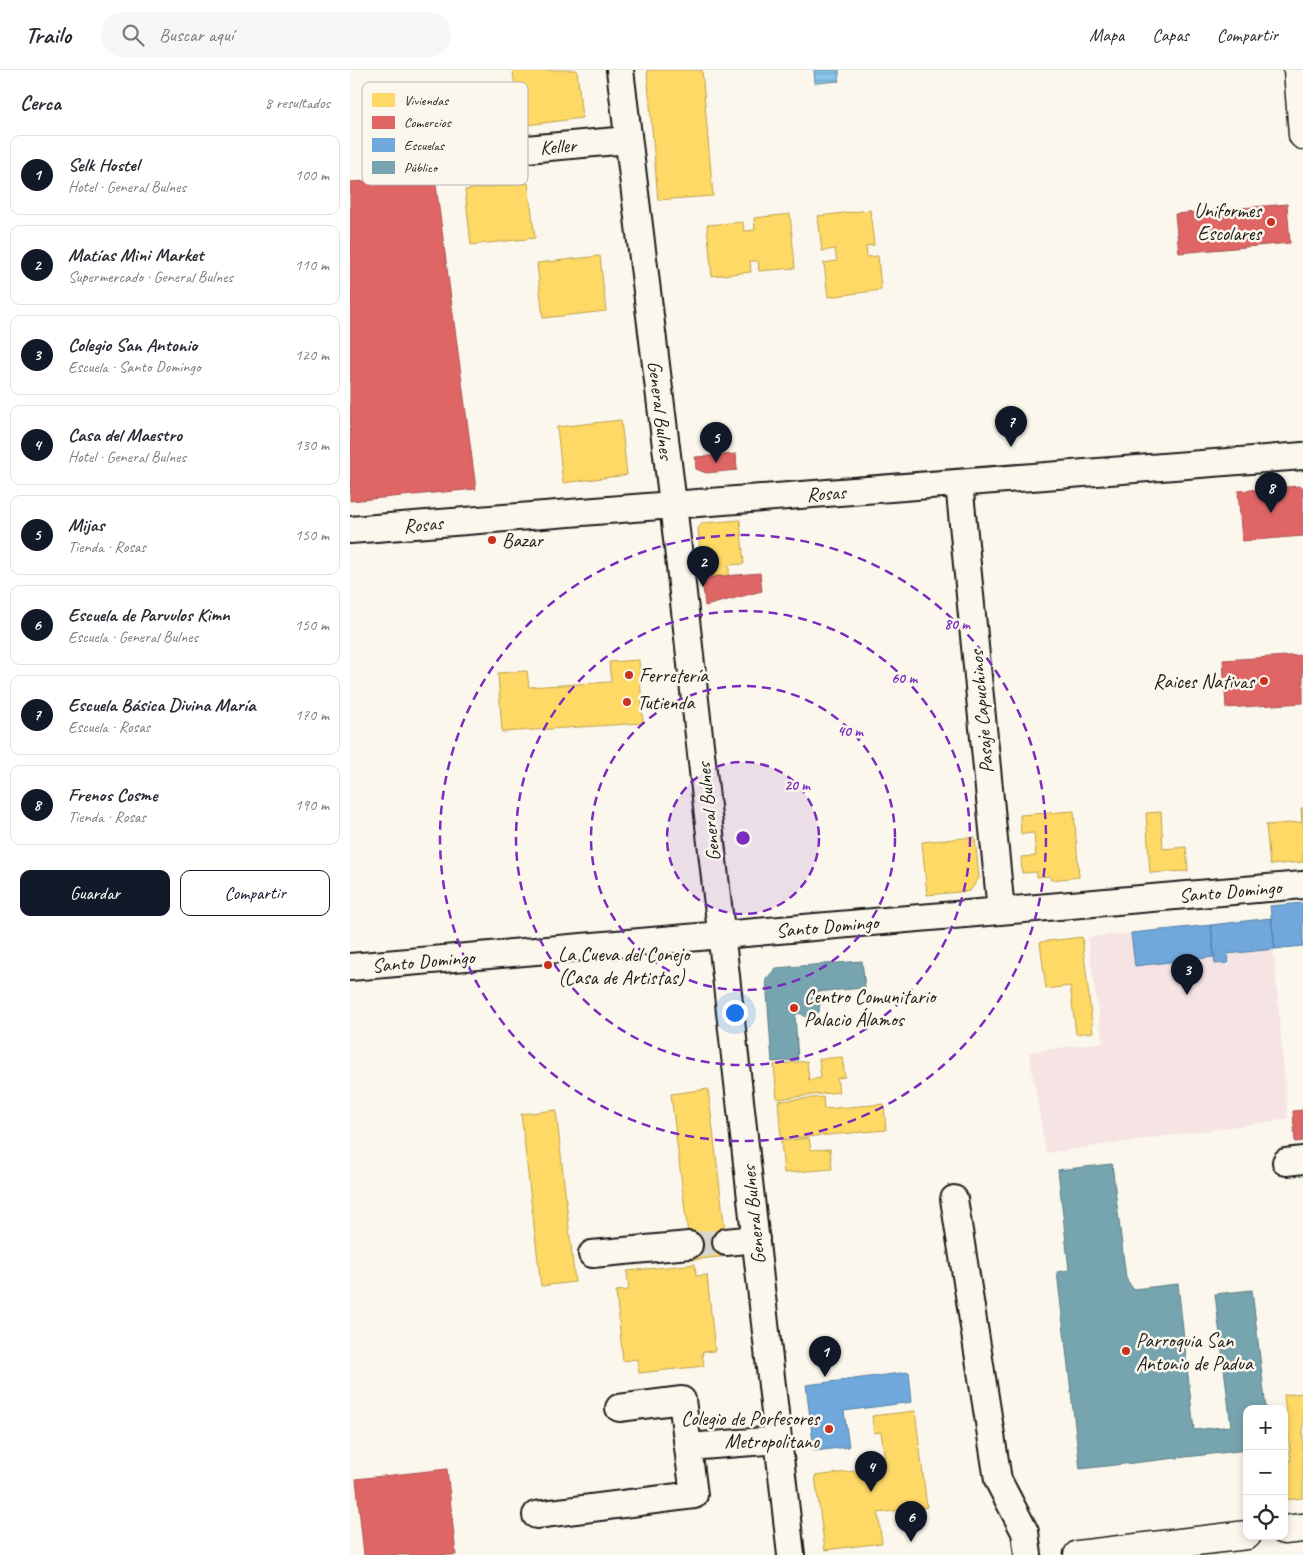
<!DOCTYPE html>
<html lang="es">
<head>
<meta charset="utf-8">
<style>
  :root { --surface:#fff; --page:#f7f7f7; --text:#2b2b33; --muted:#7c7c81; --line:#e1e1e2; --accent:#111827 }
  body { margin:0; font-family:Caveat,sans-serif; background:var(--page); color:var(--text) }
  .controls { position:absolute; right:15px; bottom:15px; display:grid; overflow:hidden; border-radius:10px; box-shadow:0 2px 8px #0003 }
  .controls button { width:45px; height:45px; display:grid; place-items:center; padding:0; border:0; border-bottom:1px solid var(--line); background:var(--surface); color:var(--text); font:25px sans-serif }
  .you { position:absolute; left:384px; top:942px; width:18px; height:18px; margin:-12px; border:4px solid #fff; border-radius:50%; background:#1a73e8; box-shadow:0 0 0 8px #1a73e833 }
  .badge { display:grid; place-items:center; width:32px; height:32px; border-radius:50%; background:var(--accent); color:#fff; font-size:16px; font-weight:700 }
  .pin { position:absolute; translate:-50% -41px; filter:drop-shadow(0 1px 2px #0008) }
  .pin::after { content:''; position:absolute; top:26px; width:18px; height:15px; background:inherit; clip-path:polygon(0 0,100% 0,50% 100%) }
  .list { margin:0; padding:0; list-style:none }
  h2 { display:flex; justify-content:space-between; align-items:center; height:65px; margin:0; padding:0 20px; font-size:21px }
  h2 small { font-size:16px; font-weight:400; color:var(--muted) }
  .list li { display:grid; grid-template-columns:32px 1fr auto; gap:15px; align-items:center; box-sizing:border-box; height:80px; margin:0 10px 10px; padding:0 10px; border:1px solid var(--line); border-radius:10px }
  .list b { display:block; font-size:19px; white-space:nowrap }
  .list p { margin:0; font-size:16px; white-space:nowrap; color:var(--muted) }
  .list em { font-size:16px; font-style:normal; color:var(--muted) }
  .actions { display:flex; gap:10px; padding:15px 20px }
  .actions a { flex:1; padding:11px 0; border:1px solid var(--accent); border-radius:10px; text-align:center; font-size:18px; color:var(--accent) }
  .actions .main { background:var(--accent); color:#fff }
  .icon { flex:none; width:28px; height:28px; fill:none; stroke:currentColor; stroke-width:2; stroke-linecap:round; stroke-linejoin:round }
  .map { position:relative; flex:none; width:953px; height:1485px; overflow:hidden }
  header { display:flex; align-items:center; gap:30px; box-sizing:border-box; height:70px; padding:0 25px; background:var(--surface); border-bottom:1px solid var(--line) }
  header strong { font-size:24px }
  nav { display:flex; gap:28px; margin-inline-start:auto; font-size:18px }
  .search { width:350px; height:45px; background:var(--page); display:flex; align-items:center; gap:12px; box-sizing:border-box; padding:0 18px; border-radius:28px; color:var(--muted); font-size:19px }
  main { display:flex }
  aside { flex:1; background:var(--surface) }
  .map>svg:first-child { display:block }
</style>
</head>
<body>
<header>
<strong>Trailo</strong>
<div class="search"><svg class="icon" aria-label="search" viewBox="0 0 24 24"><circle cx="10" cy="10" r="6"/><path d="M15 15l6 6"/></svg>Buscar aquí</div>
<nav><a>Mapa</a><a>Capas</a><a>Compartir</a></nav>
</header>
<main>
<aside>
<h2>Cerca<small>8 resultados</small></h2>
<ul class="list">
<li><span class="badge">1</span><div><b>Selk Hostel</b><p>Hotel · General Bulnes</p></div><em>100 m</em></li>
<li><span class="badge">2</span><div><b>Matías Mini Market</b><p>Supermercado · General Bulnes</p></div><em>110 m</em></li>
<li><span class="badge">3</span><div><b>Colegio San Antonio</b><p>Escuela · Santo Domingo</p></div><em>120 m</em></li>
<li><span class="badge">4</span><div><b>Casa del Maestro</b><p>Hotel · General Bulnes</p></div><em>130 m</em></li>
<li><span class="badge">5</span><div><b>Mijas</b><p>Tienda · Rosas</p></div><em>150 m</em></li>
<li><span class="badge">6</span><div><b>Escuela de Parvulos Kimn</b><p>Escuela · General Bulnes</p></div><em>150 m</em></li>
<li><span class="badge">7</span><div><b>Escuela Básica Divina María</b><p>Escuela · Rosas</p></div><em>170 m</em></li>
<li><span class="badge">8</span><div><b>Frenos Cosme</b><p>Tienda · Rosas</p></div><em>190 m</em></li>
</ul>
<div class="actions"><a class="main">Guardar</a><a>Compartir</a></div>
</aside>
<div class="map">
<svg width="953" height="1485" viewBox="0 0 953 1485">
  <defs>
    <pattern id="water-rules" width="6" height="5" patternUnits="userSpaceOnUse" patternTransform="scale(1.25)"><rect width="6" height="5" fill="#87c4e7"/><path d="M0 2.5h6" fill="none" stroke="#74a8c6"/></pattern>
  </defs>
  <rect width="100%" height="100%" fill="#fbf7ec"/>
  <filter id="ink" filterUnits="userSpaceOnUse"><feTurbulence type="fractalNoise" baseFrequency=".02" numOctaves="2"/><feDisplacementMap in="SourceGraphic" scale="10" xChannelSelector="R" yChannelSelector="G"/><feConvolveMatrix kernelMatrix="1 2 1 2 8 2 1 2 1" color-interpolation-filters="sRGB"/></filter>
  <g filter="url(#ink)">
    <path fill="#f6e4e4" d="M 921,848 L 938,1049 L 696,1083 L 679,982 L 753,972 L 737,867 L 781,863 Z"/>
    <path fill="url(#water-rules)" stroke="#5c8196" d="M 464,0 L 489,0 L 489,11 L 465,13 Z"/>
    <path fill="#ffd966" stroke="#bba050" d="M 163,0 L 227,0 L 232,48 L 169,56 Z
      M 297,0 L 352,0 L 363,126 L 308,130 Z
      M 178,113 L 185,168 L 121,175 L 115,120 Z
      M 520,140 L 524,175 L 516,176 L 517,187 L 528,186 L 531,220 L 478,227 L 474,193 L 487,191 L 485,179 L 472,181 L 468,146 Z
      M 440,144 L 445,198 L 409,201 L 408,191 L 400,191 L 401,202 L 362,206 L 357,155 L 393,152 L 394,161 L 405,160 L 404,148 Z
      M 250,186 L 256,241 L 193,248 L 187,193 Z
      M 271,350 L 277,405 L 213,413 L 207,357 Z
      M 390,450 L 394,494 L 379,495 L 379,505 L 352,507 L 348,458 L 353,453 Z
      M 289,590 L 293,653 L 152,662 L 148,603 L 177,601 L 179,617 L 261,612 L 259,592 Z
      M 951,738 L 953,738 L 953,792 L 920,795 L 916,755 L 952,752 Z
      M 724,741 L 729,807 L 701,810 L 700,806 L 687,807 L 687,802 L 672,803 L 671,787 L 686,786 L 684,763 L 671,764 L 670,745 Z
      M 811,742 L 813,779 L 836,777 L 838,801 L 800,803 L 796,743 Z
      M 625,767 L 629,808 L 620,821 L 577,825 L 572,772 Z
      M 732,867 L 743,962 L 726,964 L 720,916 L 696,919 L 690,872 Z
      M 492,987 L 495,1007 L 487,1008 L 489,1022 L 427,1029 L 424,995 L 457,991 L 459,1010 L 471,1008 L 469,989 Z
      M 358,1019 L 378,1186 L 341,1190 L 321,1024 Z
      M 473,1027 L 474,1039 L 534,1034 L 536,1060 L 431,1069 L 428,1031 Z
      M 206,1040 L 225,1212 L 191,1216 L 171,1044 Z
      M 459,1068 L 461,1080 L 480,1079 L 482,1099 L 434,1103 L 431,1071 Z
      M 345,1194 L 346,1206 L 357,1205 L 365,1281 L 352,1282 L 354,1296 L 289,1303 L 287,1289 L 273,1291 L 266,1221 L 279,1220 L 277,1201 Z
      M 953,1323 L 953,1428 L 934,1430 L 934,1391 L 941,1391 L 934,1325 Z
      M 565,1341 L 577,1437 L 528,1443 L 532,1473 L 475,1480 L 465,1406 L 536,1397 L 531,1362 L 524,1363 L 522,1346 Z"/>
    <path fill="#e06666" stroke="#a55050" d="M 85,107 L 126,419 L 0,431 L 0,112 Z
      M 937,134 L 940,173 L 829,183 L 825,144 Z
      M 386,384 L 387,400 L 356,403 L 346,399 L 345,387 Z
      M 949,416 L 953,418 L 953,466 L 892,471 L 888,421 Z
      M 410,503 L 412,521 L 355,536 L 352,508 Z
      M 953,585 L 953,633 L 876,638 L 873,590 Z
      M 953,1040 L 953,1071 L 945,1072 L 943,1041 Z
      M 97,1399 L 106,1485 L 14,1485 L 6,1409 Z"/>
    <path fill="#6fa8dc" stroke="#567ea2" d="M 953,833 L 953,876 L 925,879 L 920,836 Z
      M 921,848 L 925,879 L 877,884 L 878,893 L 865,894 L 861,855 Z
      M 861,855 L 864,887 L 785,896 L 781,863 Z
      M 559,1302 L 562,1332 L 494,1341 L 499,1377 L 464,1381 L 456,1315 Z"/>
    <path fill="#76a5af" stroke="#5b7c83" d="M 512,891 L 515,918 L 464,922 L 465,927 L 470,933 L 469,942 L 465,946 L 457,948 L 450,943 L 445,945 L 448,990 L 422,992 L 416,909 L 426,898 Z
      M 762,1094 L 776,1208 L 783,1219 L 828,1214 L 844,1360 L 881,1356 L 865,1224 L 902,1220 L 916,1339 L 897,1339 L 897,1380 L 730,1399 L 707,1202 L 719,1200 L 708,1100 Z"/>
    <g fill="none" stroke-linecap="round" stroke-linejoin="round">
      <path stroke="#dad6cd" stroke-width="26" stroke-dasharray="26 13" stroke-linecap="butt" d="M 339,1175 L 376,1172"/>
      <g stroke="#1c1c1c" stroke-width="30">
        <path id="minor" d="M 270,0 L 323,434 L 441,1485
          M 108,85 L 278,70
          M 609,413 L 651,841
          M 0,460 L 953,386
          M 0,897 L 953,815
          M 936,1092 L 953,1090
          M 604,1129 L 648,1410 L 675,1462 L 678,1485
          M 376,1172 L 406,1169
          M 242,1184 L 339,1175
          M 338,1377 L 428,1370
          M 186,1445 L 344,1425 L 332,1330 L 269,1338"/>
      </g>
      <g stroke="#1c1c1c" stroke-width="31">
        <path id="major" d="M 948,0 L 953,65
          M 934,1460 L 953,1458
          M 728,1485 L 897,1465"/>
      </g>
      <use href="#minor" stroke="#fbf7ec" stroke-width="26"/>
      <use href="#major" stroke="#fbf7ec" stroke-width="28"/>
    </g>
  </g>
  <circle cx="393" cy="768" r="76" fill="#7b2cbf" fill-opacity=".12"/>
  <g fill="none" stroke="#7b2cbf" stroke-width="2.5" stroke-dasharray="9 6">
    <circle cx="393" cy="768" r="76"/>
    <circle cx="393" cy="768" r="152"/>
    <circle cx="393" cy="768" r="227"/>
    <circle cx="393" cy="768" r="303"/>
  </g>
  <g fill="#c8321e" stroke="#fbf7ec" stroke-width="2">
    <circle cx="921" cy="152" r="5"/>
    <circle cx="142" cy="470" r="5"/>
    <circle cx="279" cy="605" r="5"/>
    <circle cx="914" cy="611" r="5"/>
    <circle cx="277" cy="632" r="5"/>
    <circle cx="198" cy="895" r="5"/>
    <circle cx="444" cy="938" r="5"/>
    <circle cx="776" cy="1281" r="5"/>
    <circle cx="479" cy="1359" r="5"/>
  </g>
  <g text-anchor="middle" stroke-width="5" stroke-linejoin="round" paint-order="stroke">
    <g font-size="20" fill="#1c1c1c" stroke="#fbf7ec">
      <text transform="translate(208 76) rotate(-5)" y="7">Keller</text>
      <text transform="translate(311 340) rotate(83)" y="7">General Bulnes</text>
      <text transform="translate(476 423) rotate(-4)" y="7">Rosas</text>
      <text transform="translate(73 454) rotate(-5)" y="7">Rosas</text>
      <text transform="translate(631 642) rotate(-95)" y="7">Pasaje Capuchinos</text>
      <text transform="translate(358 742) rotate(-96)" y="7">General Bulnes</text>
      <text transform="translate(880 821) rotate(-5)" y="7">Santo Domingo</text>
      <text transform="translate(477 856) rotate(-5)" y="7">Santo Domingo</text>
      <text transform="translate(73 891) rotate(-5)" y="7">Santo Domingo</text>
      <text transform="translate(403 1145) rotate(-96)" y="7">General Bulnes</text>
    </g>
    <g font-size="20" fill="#1c1c1c" stroke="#fbf7ec" text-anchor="start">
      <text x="911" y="147" text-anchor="end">Uniformes<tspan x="911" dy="23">Escolares</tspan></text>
      <text x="152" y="477">Bazar</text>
      <text x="289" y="612">Ferretería</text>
      <text x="904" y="618" text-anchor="end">Raices Nativas</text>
      <text x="287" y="639">Tutienda</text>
      <text x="208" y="891">La Cueva del Conejo<tspan x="208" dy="23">(Casa de Artistas)</tspan></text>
      <text x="454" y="933">Centro Comunitario<tspan x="454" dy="23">Palacio Álamos</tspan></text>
      <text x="786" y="1277">Parroquia San<tspan x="786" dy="23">Antonio de Padua</tspan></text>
      <text x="469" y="1355" text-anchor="end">Colegio de Porfesores<tspan x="469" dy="23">Metropolitano</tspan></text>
    </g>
  </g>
  <rect x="12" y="12" width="166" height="103" rx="8" fill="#fbf7ec" stroke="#b8b5ae" stroke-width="1"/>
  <rect x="22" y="23" width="23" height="14" fill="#ffd966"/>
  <rect x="22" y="46" width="23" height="13" fill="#e06666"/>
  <rect x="22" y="68" width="23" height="14" fill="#6fa8dc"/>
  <rect x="22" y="91" width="23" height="13" fill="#76a5af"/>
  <g font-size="14" fill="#1c1c1c">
    <text x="54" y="35">Viviendas</text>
    <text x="54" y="57">Comercios</text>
    <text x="54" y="80">Escuelas</text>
    <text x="54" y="102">Público</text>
  </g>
  <circle cx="393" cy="768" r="8" fill="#7b2cbf" stroke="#fbf7ec" stroke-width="2.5"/>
  <g font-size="15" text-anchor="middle" font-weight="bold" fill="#7b2cbf" stroke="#fbf7ec" stroke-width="5" stroke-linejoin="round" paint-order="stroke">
    <text x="607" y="559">80 m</text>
    <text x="554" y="613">60 m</text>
    <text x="500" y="666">40 m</text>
    <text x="447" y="720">20 m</text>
  </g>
</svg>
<div class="controls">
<button>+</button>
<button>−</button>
<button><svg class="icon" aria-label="locate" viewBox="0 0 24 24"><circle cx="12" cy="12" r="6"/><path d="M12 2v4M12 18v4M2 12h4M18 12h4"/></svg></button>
</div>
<div class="you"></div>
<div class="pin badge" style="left:475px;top:1307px">1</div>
<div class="pin badge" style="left:353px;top:517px">2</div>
<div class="pin badge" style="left:837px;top:925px">3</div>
<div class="pin badge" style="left:521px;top:1422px">4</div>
<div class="pin badge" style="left:366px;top:393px">5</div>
<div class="pin badge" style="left:561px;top:1472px">6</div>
<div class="pin badge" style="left:661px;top:377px">7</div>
<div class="pin badge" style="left:921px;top:443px">8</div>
</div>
</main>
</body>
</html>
